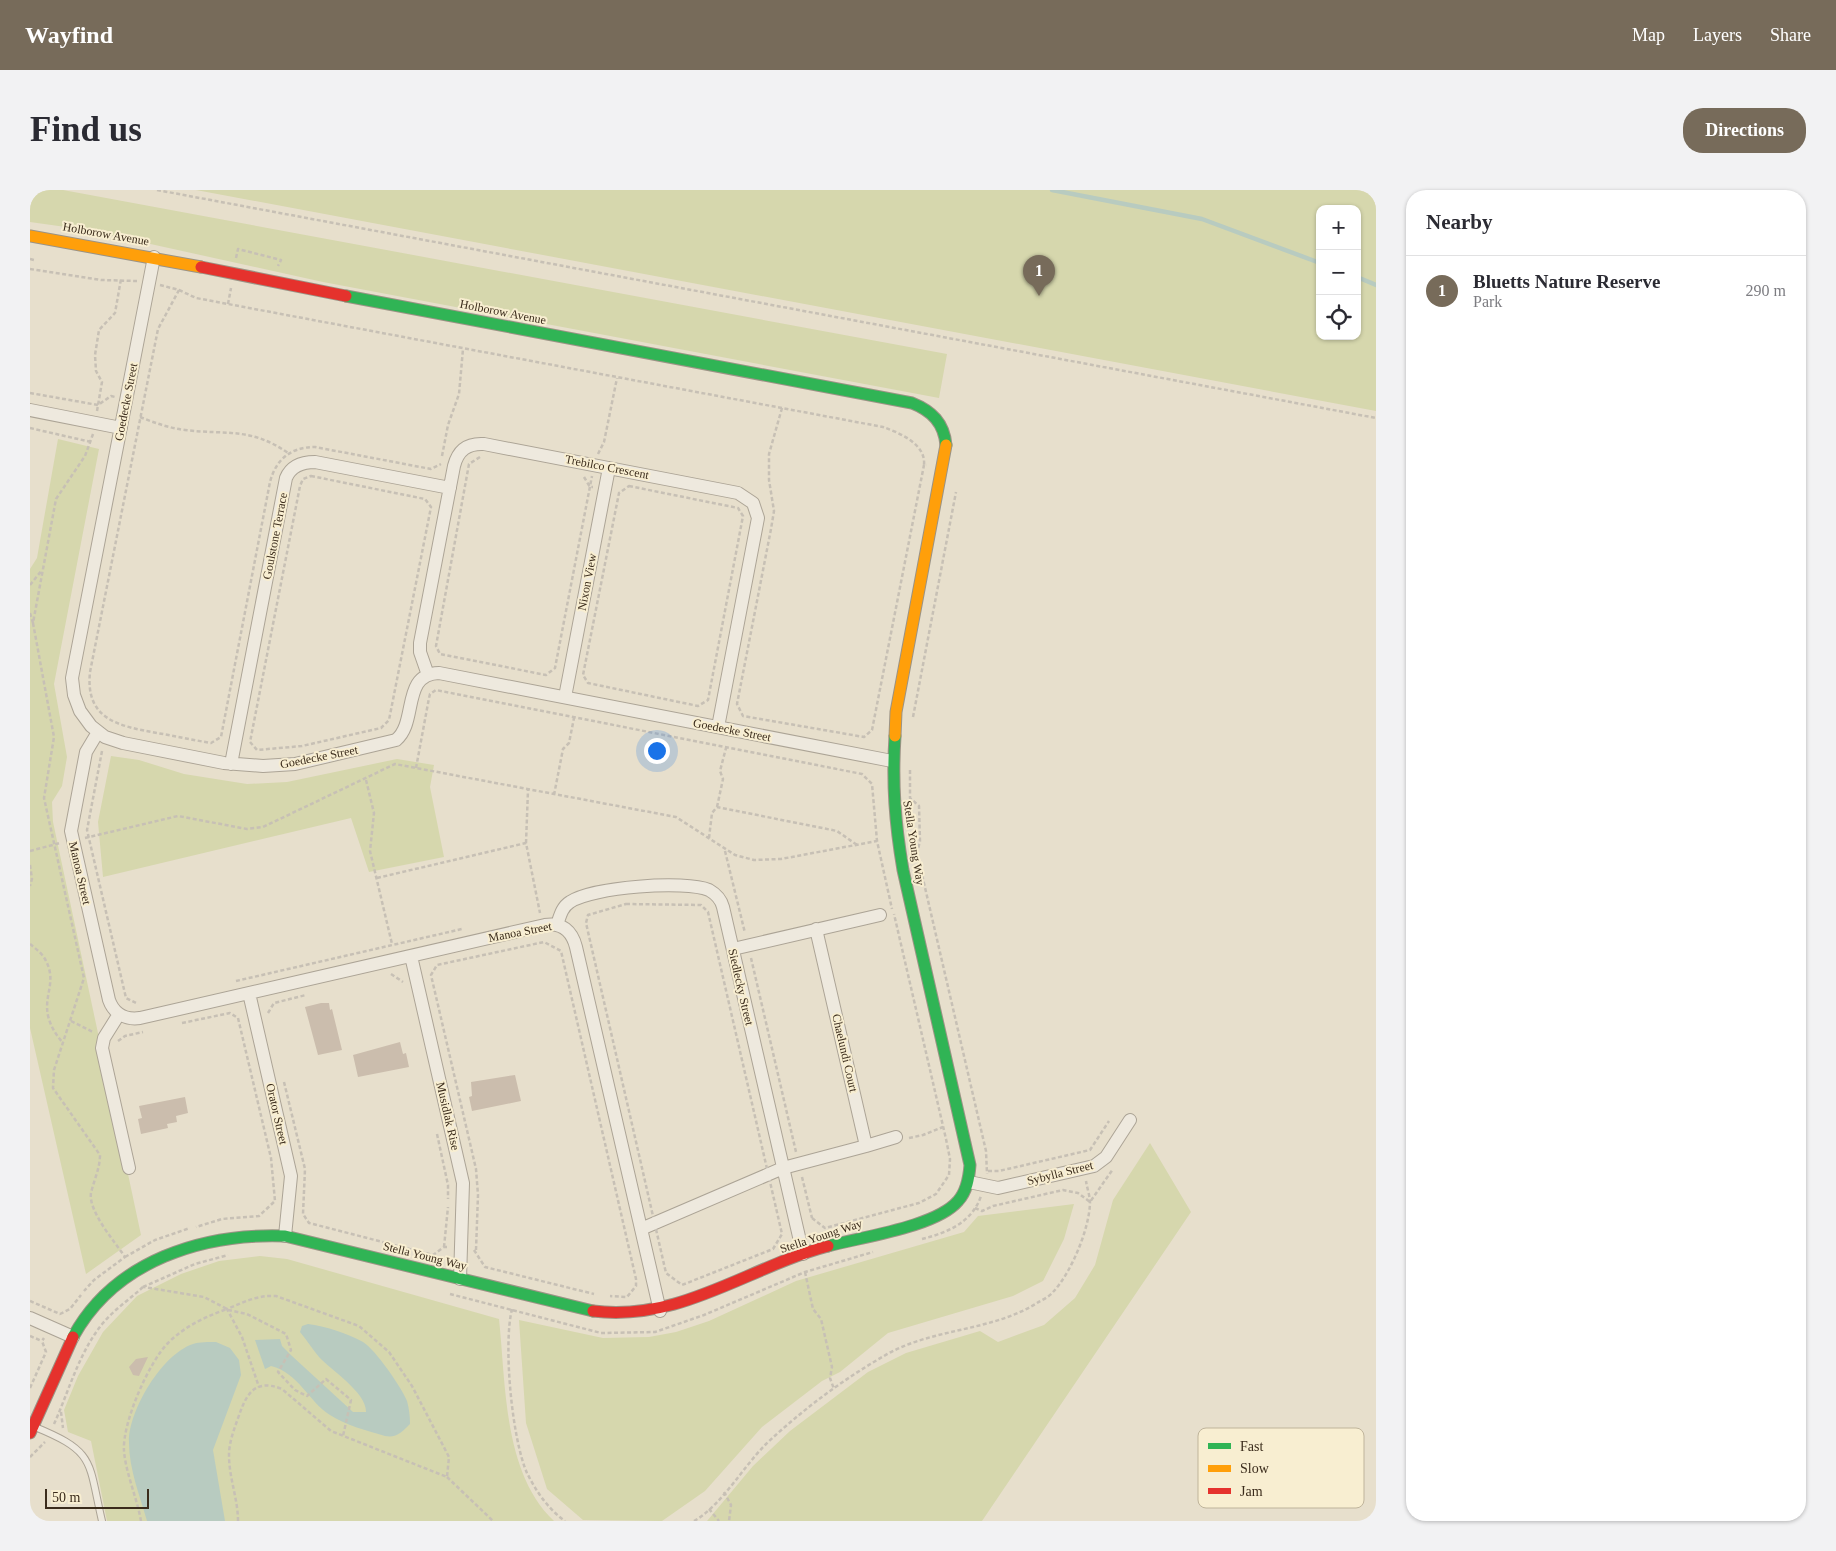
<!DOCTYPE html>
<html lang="en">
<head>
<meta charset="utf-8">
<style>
  :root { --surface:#fff; --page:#f2f2f3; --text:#2b2b33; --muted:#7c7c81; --line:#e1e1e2; --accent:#776b5a }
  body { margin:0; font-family:"Times New Roman",serif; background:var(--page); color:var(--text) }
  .controls { position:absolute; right:15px; top:15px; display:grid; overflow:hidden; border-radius:10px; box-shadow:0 1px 4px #0004 }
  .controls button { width:45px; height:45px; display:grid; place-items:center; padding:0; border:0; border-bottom:1px solid var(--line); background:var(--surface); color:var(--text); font:25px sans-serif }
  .scale { position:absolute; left:15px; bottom:12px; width:104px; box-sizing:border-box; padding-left:5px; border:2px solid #3b2c1c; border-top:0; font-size:14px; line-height:18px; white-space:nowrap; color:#3b2c1c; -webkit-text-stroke:4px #f8eed1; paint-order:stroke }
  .you { position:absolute; left:626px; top:560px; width:18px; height:18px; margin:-12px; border:4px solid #fff; border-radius:50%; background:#1a73e8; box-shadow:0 0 0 8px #1a73e833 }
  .badge { display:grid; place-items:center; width:32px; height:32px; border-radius:50%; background:var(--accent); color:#fff; font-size:16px; font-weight:700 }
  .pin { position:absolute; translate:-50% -41px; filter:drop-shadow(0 1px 2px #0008) }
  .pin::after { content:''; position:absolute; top:26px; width:18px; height:15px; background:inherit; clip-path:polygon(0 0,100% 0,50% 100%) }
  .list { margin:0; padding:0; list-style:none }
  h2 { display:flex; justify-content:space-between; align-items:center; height:65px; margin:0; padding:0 20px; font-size:21px }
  h2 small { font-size:16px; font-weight:400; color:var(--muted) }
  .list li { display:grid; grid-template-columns:32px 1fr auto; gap:15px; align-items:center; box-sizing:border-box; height:70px; padding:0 20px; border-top:1px solid var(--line) }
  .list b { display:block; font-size:19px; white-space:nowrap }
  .list p { margin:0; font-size:16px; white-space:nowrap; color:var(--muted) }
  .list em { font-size:16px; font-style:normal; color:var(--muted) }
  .icon { flex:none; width:28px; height:28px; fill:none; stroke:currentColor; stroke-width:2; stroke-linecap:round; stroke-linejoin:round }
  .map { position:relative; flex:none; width:1346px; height:1331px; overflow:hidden; border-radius:20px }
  header { display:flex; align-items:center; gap:30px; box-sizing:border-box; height:70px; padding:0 25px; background:var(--accent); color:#fff }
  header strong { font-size:24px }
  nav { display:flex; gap:28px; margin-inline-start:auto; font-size:18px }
  .intro { display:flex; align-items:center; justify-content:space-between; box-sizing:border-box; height:120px; padding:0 30px }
  h1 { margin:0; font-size:35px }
  .button { padding:12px 22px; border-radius:20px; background:var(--accent); color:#fff; font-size:18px; font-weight:700 }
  main { display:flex; gap:30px; padding:0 30px }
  aside { flex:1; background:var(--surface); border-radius:20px; box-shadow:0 1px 4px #0004 }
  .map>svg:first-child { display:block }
</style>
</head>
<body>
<header>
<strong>Wayfind</strong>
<nav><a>Map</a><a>Layers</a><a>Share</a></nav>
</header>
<div class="intro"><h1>Find us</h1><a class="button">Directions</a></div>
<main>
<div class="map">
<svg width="1346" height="1331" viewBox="0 0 1346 1331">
  <rect width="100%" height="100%" fill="#e7dfcc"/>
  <path fill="#d6d7ad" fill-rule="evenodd" d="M 0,0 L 33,0 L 917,164 L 909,208 L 293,92 L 57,40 L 0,32 Z
    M 166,0 L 1346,0 L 1346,221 ZM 1290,19 L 1327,19 L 1327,146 L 1290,146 Z
    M 28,249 L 69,259 L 24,494 L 37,567 L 32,596 L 22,612 L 23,632 L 111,1045 L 56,1084 L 0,838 L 0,379 L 7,368 Z
    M 81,566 L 109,570 L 154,584 L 217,594 L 257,592 L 367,569 L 404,575 L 400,597 L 414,667 L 339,682 L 321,628 L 73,687 L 68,632 Z
    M 1120,953 L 1161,1022 L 952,1331 L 677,1331 L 723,1276 L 760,1241 L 838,1182 L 876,1163 L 950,1141 L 968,1152 L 1014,1135 L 1045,1108 L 1065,1075 L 1083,1010 Z
    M 1044,1014 L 1034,1049 L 1013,1091 L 983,1106 L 858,1143 L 810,1182 L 792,1191 L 732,1237 L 675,1301 L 632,1331 L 553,1330 L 517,1299 L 496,1233 L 489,1130 L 573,1148 L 619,1147 L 646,1142 L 679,1131 L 766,1091 L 934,1042 L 948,1026 Z
    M 230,1066 L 257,1069 L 469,1129 C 476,1194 473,1283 524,1331 L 77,1331 L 61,1251 L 38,1242 L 34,1220 L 48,1186 L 73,1142 L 107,1106 L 151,1084 L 189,1071 Z"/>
  <path fill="#b8cbc0" d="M 278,1134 C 295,1136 317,1143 333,1152 C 345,1159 372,1198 377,1211 C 379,1218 380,1226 380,1234 C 372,1242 367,1248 355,1246 C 338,1241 315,1235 300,1225 C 278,1211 269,1183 241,1176 L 235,1179 L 225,1150 L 250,1149 L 252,1156 L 262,1166 L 323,1222 L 336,1222 C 337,1203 301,1180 289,1167 C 282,1159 277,1150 270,1142 L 272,1136 Z
    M 186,1152 L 200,1158 L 209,1170 L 211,1185 L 183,1260 L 195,1331 L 117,1331 C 110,1306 99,1279 99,1253 C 98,1221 132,1164 163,1154 C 169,1152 179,1152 186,1152 Z"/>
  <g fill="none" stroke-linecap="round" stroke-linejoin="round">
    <path stroke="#b8cbc0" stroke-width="4.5" d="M 1022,0 L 1172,29 L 1290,73
      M 1327,87 L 1346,95"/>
  </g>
  <path fill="#cbbdad" d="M 291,813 L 299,813 L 300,820 L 302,819 L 312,860 L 288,865 L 275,817 Z
    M 370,852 L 373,864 L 376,863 L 379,877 L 328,887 L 323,865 Z
    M 485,885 L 491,911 L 442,921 L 439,907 L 442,906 L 441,892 Z
    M 155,907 L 158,923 L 146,926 L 147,932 L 137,934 L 138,938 L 111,944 L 108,929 L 112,928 L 109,916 Z
    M 118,1167 L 109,1186 L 103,1185 L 99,1177 L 106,1169 Z"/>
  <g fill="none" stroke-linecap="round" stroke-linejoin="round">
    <g stroke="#aca496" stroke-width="8">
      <path id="lane" d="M 5,1237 C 66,1262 58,1271 72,1331"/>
    </g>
    <g stroke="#aca496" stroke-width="14">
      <path id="street" d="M 124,67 L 42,488 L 44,505 L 50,521 L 61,536 L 75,547 L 93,553 L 194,573 L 233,576 L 265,574 L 366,550 C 388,532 371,484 409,483 L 862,571
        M 0,220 L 91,238
        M 398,485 L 390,462 L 390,453 L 424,276 C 428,260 438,253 454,254 L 708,303 L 723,313 L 728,328 L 688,537
        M 535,507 L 579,278
        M 68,542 L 56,562 L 41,641 L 79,810 C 84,824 96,830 110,828 L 515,735 C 532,732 542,741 546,757 L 630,1121
        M 201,574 L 256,288 C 261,276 272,272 285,272 L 420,298
        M 527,735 C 530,726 532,717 540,712 C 562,697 655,690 679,700 C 686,704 691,709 693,717 L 773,1064
        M 786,739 L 836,956 L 866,947
        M 703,759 L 850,725
        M 381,766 L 433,993 L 430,1089
        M 219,803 L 261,986 L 255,1046
        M 89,824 L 74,848 L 72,858 L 99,978
        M 939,992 L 968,998 L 1064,976 L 1076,967 L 1100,930
        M 611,1039 L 753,978 L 836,956
        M 0,1128 L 43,1147"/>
    </g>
    <g stroke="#9b9385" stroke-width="13">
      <path id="fast" d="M 316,106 L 882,213 C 902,221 914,233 916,255
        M 798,1056 C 831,1047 906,1037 928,1011 C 937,1001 939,988 940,975 L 873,680 C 865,633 862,594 865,546
        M 43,1147 C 85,1070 173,1043 255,1046 L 563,1121"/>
    </g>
    <g stroke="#9b9385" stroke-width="13">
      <path id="slow" d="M 0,46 L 171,77
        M 865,546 L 866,522 L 916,255"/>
    </g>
    <g stroke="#9b9385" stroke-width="13">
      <path id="jam" d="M 171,77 L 316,106
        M 563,1121 C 651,1132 716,1078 798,1056
        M 0,1243 L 43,1147"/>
    </g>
    <path stroke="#c7c0b5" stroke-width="2.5" stroke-dasharray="4 2.5" stroke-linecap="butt" d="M 127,0 L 1346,228
      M 206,68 L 208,59 L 251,70 L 248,76
      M 0,69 L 4,70
      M 0,79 L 71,90 L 107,91
      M 130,95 L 149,100 L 128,139 L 60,482 C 55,530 89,536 127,543 C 145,546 163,550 181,553 L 191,547 L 240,292 C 246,269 261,257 285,257 L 401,279 L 411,274
      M 149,100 L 166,108 L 853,237 C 870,243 896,254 894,275
      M 198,114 L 201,98
      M 0,203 L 68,215 L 81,206 L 85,207
      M 752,218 L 739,264 L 739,290 L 744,321 L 741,339 L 707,514 L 713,526 L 834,547 L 842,540 L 894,275 L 897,275
      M 67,221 L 72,192 L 66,181 L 65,165 L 69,140 L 85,123 L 91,89
      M 110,227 C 125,233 139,238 155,240 C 196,245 221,237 258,263
      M 0,238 L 61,252
      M 568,264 L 574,252 L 587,188
      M 412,266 L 418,235 L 429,204 L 433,159
      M 450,267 L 439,274 L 406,456 L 410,464 L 516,485 L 525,478 L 562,286
      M 281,286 L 395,309 L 401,317 L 359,530 L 351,538 L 272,556 L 227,560 L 220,552 L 270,296 L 273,289 Z
      M 554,287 L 560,297 L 563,297
      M 599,296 L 708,318 L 713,326 L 678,510 L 668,516 L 558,493 L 553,485 L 589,303 Z
      M 0,395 L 12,380
      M 0,423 L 3,433 L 26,309 L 55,266 L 63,244
      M 3,433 L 24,547 L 14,608 L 54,788 L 24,880 L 23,898 L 70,965 C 70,978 64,990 61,1003 C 58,1021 85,1052 95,1067 L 64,1090 L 54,1101
      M 883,527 L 926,302
      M 72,561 L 57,640 L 96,808 L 108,814
      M 386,578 L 399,508 L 400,504 L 406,500 L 832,584 L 842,594 L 847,651 L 862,719
      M 880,580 L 880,608 L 889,616 L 890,651 L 887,663 L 956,961 L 957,984
      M 336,590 L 344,623 L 340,661 L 362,754
      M 524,605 L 533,559 L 539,553 L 544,528
      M 687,617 L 693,589 L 690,581 L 696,558
      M 55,648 L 148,626 L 217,639 L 233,637 L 365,574 L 646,627 L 705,665 L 724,670 L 751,669 L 847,651
      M 679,648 L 682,623 L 687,617 L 807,641 L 827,655
      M 496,653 L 498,600
      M 0,661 L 30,653
      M 695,661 L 715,743
      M 0,675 L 2,689 L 0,696
      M 347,688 L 496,653 L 510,723
      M 596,714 L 671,715 L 678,722 L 752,1044 L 743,1059 L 652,1095 L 636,1083 L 556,733 L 558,725 Z
      M 0,754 C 6,759 13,764 16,771 C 31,800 0,814 33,853
      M 721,768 L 766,962
      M 361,784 L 373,792
      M 206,791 L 432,739
      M 238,823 L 244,813 L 276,805
      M 41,831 L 63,842
      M 152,833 L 200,823 L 208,828 L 241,968 L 245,1011 L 229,1026 L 192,1029 L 166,1037
      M 88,851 L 95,846 L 113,842
      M 254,892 L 275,979 L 273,1024 L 279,1033 L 403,1065 L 414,1057 L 418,1057
      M 407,944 L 418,995 L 418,1009
      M 879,948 L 893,945 L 913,937
      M 958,981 L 969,981 L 1060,960 L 1079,931
      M 772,987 L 782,1028
      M 945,1018 L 952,1021 L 963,1016 L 1033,1000 L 1048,1003 L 1060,1012 L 1083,979
      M 782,1028 L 795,1038 L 889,1013 L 906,1004 L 919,985 L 920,969 L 916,949 L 864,724
      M 892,1049 C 916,1043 942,1033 951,1006
      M 414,1057 L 418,1017
      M 444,1060 L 455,1077 L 564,1104
      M 446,1060 L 448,1005 L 446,979 L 401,785 L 407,775 L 514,752 L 531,761 L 606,1089 L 606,1096 L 597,1107 L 580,1106
      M 95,1067 L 125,1050 L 160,1038
      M 775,1082 L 783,1119 L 791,1129 L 802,1177 L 800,1188 L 804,1199
      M 113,1097 L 165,1074 L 198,1065
      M 420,1104 L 571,1143 L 625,1142 L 674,1125 L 775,1082 L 843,1062
      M 0,1111 L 30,1124 L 40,1119 L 51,1105
      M 482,1119 C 473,1155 482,1249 497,1283 C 506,1301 518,1319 535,1331
      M 198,1120 L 217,1124 L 256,1144 L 261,1160 L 248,1182 L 265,1200 L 277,1206 L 296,1189 L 321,1210 L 313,1246
      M 0,1146 L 12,1151
      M 0,1198 L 16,1162 L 12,1151 L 14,1148
      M 31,1222 L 33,1238
      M 24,1234 C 39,1201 49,1162 73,1133 C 85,1119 100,1109 113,1097
      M 0,1267 L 15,1252
      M 417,1287 L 463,1331
      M 694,1302 L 701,1315 L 699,1331
      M 679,1319 L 689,1331
      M 111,1331 C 107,1308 96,1284 94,1261 C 92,1233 119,1172 138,1153 C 155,1136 175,1127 197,1119 L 174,1107 L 114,1097
      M 208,1331 C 208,1309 199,1288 199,1265 C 199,1254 203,1242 207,1231 C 215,1208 222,1187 252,1199 L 301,1241 L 417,1287 L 419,1267 L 382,1196 L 359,1162 L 329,1136 L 246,1106 C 227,1105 214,1112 197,1119 L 212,1147 L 229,1197
      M 664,1331 C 691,1316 713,1277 736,1254 C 771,1221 812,1190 854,1166 C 900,1138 961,1142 1007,1113 C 1012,1110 1019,1107 1023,1102 C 1041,1083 1059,1040 1060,1013 C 1060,1006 1057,998 1056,991"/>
    <use href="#lane" stroke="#eee9de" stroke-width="6"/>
    <use href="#street" stroke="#eee9de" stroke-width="12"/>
    <use href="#fast" stroke="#30b455" stroke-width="11"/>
    <use href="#slow" stroke="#ff9f0a" stroke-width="11"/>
    <use href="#jam" stroke="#e5322d" stroke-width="11"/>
  </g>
  <g text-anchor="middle" stroke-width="4" stroke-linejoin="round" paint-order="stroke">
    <g font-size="12" fill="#3b2c1c" stroke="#f8eed1">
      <text transform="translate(76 44) rotate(10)" y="4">Holborow Avenue</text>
      <text transform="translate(473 122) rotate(11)" y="4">Holborow Avenue</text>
      <text transform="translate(96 212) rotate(-79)" y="4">Goedecke Street</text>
      <text transform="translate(577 277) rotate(11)" y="4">Trebilco Crescent</text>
      <text transform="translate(245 346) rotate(-79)" y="4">Goulstone Terrace</text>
      <text transform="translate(557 392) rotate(-79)" y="4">Nixon View</text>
      <text transform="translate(702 540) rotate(11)" y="4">Goedecke Street</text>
      <text transform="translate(289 567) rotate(-11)" y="4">Goedecke Street</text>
      <text transform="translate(884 653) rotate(81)" y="4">Stella Young Way</text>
      <text transform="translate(50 683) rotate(77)" y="4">Manoa Street</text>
      <text transform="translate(490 742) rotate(-11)" y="4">Manoa Street</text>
      <text transform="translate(711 797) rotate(77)" y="4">Siedlecky Street</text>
      <text transform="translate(815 863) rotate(77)" y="4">Chaelundi Court</text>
      <text transform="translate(247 924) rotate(77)" y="4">Orator Street</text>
      <text transform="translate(418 926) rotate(77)" y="4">Musidlak Rise</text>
      <text transform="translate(1030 983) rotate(-14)" y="4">Sybylla Street</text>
      <text transform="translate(791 1046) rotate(-18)" y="4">Stella Young Way</text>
      <text transform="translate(395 1066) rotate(14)" y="4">Stella Young Way</text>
    </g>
  </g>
  <rect x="1168" y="1238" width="166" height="80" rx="8" fill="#f8eed1" stroke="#bfb49b" stroke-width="1"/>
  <rect x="1178" y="1253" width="23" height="6" fill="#30b455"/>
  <rect x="1178" y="1275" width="23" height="7" fill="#ff9f0a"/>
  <rect x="1178" y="1298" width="23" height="6" fill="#e5322d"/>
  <g font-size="14" fill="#3b2c1c">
    <text x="1210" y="1261">Fast</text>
    <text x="1210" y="1283">Slow</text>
    <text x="1210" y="1306">Jam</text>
  </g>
</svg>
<div class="controls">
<button>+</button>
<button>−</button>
<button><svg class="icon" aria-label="locate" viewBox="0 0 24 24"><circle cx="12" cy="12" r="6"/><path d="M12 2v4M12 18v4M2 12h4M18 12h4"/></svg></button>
</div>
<div class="scale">50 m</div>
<div class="you"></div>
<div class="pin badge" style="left:1009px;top:106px">1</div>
</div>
<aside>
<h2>Nearby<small></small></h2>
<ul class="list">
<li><span class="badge">1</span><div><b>Bluetts Nature Reserve</b><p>Park</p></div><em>290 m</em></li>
</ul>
</aside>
</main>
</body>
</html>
